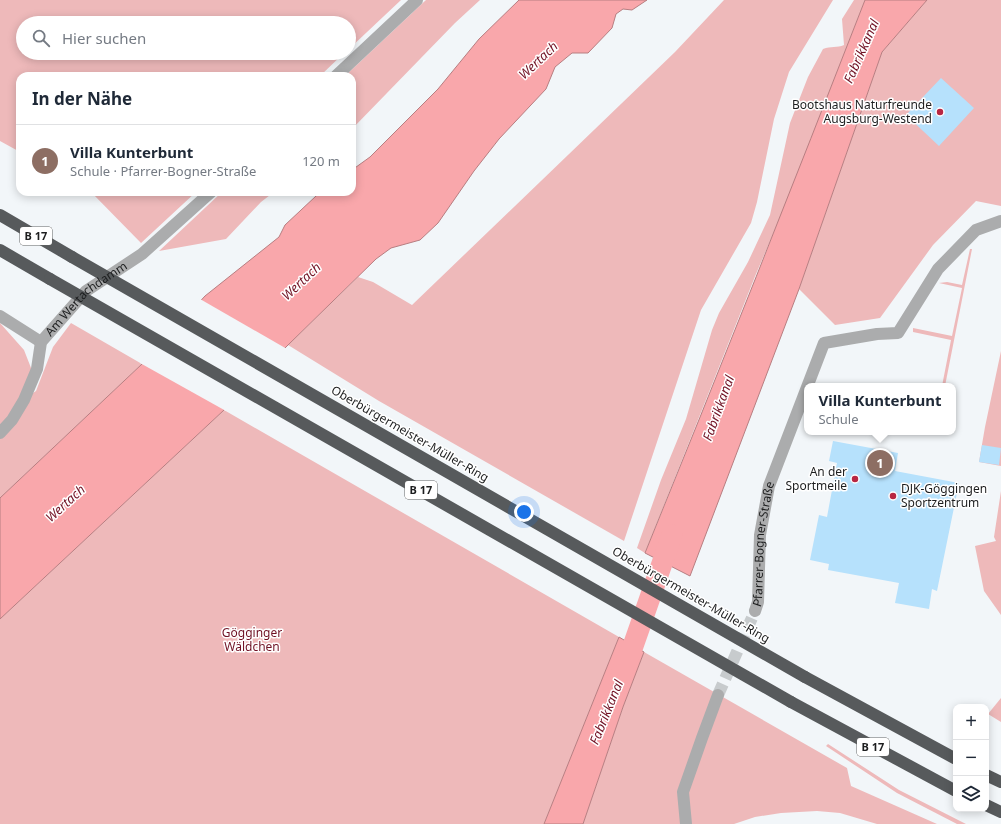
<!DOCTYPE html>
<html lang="de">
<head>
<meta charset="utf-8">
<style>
  :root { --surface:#fff; --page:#f6f6f7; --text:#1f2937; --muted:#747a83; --line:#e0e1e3; --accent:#b82642 }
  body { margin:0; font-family:"Noto Sans",sans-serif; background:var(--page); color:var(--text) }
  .controls { position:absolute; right:12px; bottom:12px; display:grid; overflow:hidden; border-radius:8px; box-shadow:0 2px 10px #0003 }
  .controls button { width:36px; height:36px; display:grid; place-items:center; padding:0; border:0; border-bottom:1px solid var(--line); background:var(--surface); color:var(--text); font:20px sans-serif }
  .you { position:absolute; left:524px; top:512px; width:14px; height:14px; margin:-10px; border:3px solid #fff; border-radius:50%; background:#1a73e8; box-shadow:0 0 0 6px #1a73e833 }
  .badge { display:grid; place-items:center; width:26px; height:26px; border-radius:50%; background:var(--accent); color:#fff; font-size:13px; font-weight:700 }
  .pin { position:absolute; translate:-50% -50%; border:2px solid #fff; box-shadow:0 1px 4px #0006 }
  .popup { position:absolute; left:804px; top:383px; width:152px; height:52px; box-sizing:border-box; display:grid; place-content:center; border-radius:8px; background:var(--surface); filter:drop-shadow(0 1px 3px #0005); font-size:13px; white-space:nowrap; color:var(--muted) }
  .popup b { font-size:15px; color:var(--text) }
  .popup::after { content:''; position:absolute; left:50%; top:100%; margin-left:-8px; border:8px solid transparent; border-top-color:var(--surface) }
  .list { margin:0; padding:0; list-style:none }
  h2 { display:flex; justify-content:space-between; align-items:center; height:52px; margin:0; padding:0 16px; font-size:17px }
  h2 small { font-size:13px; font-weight:400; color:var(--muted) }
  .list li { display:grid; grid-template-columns:26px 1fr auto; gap:12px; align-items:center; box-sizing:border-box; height:72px; padding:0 16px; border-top:1px solid var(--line) }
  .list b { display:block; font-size:15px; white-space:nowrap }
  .list p { margin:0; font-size:13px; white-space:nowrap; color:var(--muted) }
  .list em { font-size:13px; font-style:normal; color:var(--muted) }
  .icon { flex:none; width:22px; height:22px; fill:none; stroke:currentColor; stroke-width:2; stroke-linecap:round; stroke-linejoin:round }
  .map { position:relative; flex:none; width:1001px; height:824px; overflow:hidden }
  .search { position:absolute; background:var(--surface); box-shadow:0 2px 10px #0003; left:16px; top:16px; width:340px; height:44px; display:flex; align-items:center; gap:10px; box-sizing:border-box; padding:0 14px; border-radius:22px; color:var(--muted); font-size:15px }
  .panel { position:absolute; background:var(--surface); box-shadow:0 2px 10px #0003; left:16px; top:72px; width:340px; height:124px; border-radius:12px }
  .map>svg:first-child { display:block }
</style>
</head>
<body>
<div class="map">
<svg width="1001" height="824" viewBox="0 0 1001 824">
  <rect width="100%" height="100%" fill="#f2f6f9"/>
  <path fill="#eeb9ba" d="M 0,0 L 401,0 L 349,49 L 349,23 L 23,23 L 23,53 L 344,53 L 320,76 L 20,76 L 20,152 L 0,141 Z
    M 426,0 L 480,0 L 455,23 L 352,129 L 352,76 L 345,76 Z
    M 724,0 L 833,0 L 789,72 L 774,119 L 757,202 L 751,223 L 701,310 L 624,541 L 379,401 L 288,345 L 358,277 L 373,282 L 412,305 L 675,52 Z
    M 854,0 L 865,0 L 785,206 L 756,274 L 645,553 L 637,548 L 661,480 L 686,419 L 712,330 L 719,313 L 748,262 L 770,215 L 790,123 L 808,77 L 823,49 C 831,46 837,48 844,45 L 842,19 Z
    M 927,0 L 1001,0 L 1001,206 L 976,201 L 933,245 L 880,318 L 835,325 L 799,289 L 882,52 Z
    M 91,192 L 196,192 L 141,243 Z
    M 222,192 L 274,192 L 261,202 L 226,239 L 159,251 Z
    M 970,249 L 972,249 L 945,386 L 942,386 L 951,340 L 913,332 L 913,328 L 952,336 L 962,288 L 939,283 L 947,282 L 962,285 Z
    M 0,323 L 24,350 L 33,373 L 24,399 L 36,391 L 53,347 L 71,323 L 142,364 L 0,498 Z
    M 1001,351 L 1001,466 L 979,462 L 985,427 Z
    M 224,410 L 619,637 L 544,824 L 0,824 L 0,619 Z
    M 1001,491 L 1001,615 L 984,591 L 975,546 L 996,541 L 994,537 Z
    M 644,652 L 847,768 L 851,786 L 937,824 L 877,824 L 840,813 L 817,811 L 781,813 L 755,817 L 734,824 L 583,824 L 623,707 Z
    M 1001,698 L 1001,722 L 988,714 Z
    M 828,744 L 899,790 L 966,824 L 957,824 L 897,793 L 826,746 Z"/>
  <path fill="#f9a7ab" stroke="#b77e81" d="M 519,0 L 647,0 L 632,10 L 623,9 L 616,14 L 612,28 L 588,53 L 572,53 L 555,67 L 546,89 L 499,139 L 474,171 L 438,223 L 420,240 L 391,248 L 376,259 L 288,345 L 224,410 L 0,619 L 0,498 L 142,364 L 205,296 L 279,237 L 285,225 L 316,196 L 321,192 L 352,192 L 352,170 L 370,157 L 438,89 L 479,39 Z
    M 865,0 L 927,0 L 882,52 L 799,289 L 690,576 L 645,553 C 720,369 793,185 865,0 Z
    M 619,637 L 644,652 L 623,707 L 583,824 L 544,824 Z"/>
  <path fill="#f2f6f9" d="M 200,299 L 287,349 L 226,411 L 140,363 Z"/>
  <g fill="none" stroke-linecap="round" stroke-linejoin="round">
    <path stroke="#f9a7ab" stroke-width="21" d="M 621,673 L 633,646 L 672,535"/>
  </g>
  <path fill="#b6e1fc" d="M 941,78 L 974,108 L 939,146 L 906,115 Z
    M 833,441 L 898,453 L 895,471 L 959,483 L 937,591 L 932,589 L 929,609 L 895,603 L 899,583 L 828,570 L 829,564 L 810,560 L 819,515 L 827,517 L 837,463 L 829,461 Z
    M 982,445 L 1001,448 L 999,465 L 979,462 Z"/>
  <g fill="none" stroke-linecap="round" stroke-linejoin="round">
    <path stroke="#c7cbcd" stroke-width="12" stroke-dasharray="12 6" stroke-linecap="butt" d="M 718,695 L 755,611"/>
    <g stroke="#abacad" stroke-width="12">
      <path d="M 336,76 L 417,0"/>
      <path d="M 0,316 L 41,342"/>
      <path id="s1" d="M 0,433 L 12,420 L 24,400 L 37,369 L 41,342 L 86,291 L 142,254 L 211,192"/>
      <path id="s2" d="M 755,611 L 758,602 L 760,535 L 769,486 L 824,343 L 877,334 L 898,333 L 938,269 L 976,230 L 1001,221"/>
      <path d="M 686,824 L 683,792 L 702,738 L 718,695"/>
    </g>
    <path stroke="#575a5c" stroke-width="12" d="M 0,215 L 72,257
      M 0,250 L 50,279
      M 805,677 L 956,759
      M 791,702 L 956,791
      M 986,775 L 1001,782
      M 986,805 L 1001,812"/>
    <path stroke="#575a5c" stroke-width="12" d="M 72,257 L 805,677
      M 50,279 L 791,702"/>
  </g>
  <g fill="#b82642" stroke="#fff" stroke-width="1.5">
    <circle cx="940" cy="112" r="4"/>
    <circle cx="855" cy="479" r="4"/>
    <circle cx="893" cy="496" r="4"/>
  </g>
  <g text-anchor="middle" stroke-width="3" stroke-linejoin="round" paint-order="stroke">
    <g fill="#fff" stroke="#616262" stroke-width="1">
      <rect x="20" y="227" width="32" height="18" rx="3"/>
      <rect x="405" y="481" width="32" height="18" rx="3"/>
      <rect x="857" y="738" width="32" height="18" rx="3"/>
    </g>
    <g font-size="11" font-weight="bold" fill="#1d1e1f">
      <text x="36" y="240">B 17</text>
      <text x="421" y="494">B 17</text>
      <text x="873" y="751">B 17</text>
    </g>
    <g font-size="12" fill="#1d1e1f" stroke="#fff" text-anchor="end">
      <text x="932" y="109">Bootshaus Naturfreunde<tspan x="932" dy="14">Augsburg-Westend</tspan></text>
      <text x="847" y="476">An der<tspan x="847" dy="14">Sportmeile</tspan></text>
      <text x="901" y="493" text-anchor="start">DJK-Göggingen<tspan x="901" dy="14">Sportzentrum</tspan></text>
    </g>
    <g font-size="12" fill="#1d1e1f" stroke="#fff">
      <text dy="4" stroke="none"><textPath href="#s1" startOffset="165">Am Wertachdamm</textPath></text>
      <text transform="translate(410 434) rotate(30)" y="4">Oberbürgermeister-Müller-Ring</text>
      <text dy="4" stroke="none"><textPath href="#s2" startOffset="68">Pfarrer-Bogner-Straße</textPath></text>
      <text transform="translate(691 595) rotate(30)" y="4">Oberbürgermeister-Müller-Ring</text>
    </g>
    <g font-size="12" fill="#6f1023" stroke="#fff">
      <text x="252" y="637">Gögginger<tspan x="252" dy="14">Wäldchen</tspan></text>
    </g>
    <g font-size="13" font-style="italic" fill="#721325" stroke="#fff">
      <text transform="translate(861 51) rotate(-66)" y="5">Fabrikkanal</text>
      <text transform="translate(538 60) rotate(-43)" y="5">Wertach</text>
      <text transform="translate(301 281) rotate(-43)" y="5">Wertach</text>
      <text transform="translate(718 408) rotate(-70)" y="5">Fabrikkanal</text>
      <text transform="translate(65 503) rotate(-42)" y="5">Wertach</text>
      <text transform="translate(606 712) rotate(-68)" y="5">Fabrikkanal</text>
    </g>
  </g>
</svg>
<div class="controls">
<button>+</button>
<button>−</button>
<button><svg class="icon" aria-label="layers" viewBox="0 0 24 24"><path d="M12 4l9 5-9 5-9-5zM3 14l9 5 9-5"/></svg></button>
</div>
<div class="you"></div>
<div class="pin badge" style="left:880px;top:463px;background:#8d6e63">1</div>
<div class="popup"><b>Villa Kunterbunt</b>Schule</div>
<div class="search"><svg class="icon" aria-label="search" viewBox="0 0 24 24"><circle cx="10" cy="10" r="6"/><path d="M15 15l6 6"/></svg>Hier suchen</div>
<section class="panel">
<h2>In der Nähe<small></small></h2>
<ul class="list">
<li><span class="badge" style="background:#8d6e63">1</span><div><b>Villa Kunterbunt</b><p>Schule · Pfarrer-Bogner-Straße</p></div><em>120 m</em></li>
</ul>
</section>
</div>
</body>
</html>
